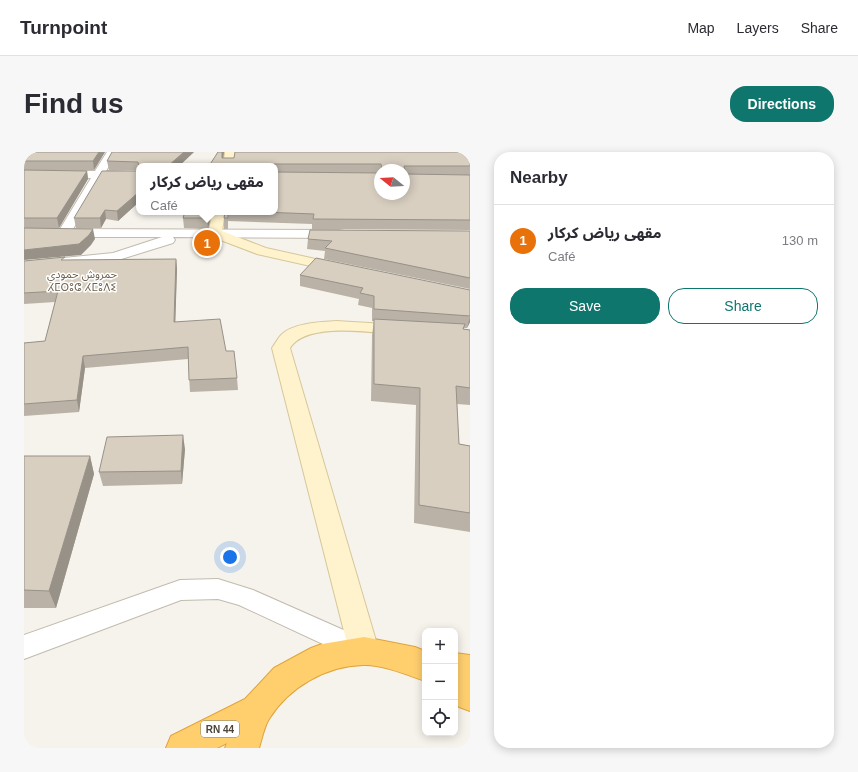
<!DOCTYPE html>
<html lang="en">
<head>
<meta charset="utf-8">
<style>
  :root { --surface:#fff; --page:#f7f7f7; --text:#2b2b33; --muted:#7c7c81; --line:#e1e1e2; --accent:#0f766e }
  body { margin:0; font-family:Helvetica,"Noto Sans Arabic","Noto Sans Tifinagh",sans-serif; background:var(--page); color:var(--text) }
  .controls { position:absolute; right:12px; bottom:12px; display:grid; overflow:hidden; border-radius:8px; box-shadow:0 2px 10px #0003 }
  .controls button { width:36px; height:36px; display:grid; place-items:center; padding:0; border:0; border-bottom:1px solid var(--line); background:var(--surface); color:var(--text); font:20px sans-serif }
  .compass { position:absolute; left:350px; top:12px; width:36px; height:36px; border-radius:50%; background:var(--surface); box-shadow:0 2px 10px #0003; rotate:288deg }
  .you { position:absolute; left:206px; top:405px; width:14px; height:14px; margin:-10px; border:3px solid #fff; border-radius:50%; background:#1a73e8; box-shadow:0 0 0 6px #1a73e833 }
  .badge { display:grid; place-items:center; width:26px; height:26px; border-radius:50%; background:var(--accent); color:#fff; font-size:13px; font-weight:700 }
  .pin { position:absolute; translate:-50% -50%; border:2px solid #fff; box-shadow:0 1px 4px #0006 }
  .popup { position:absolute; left:112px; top:11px; width:142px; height:52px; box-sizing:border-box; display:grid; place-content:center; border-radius:8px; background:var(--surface); filter:drop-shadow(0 1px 3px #0005); font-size:13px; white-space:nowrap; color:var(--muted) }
  .popup b { font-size:15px; color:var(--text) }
  .popup::after { content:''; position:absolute; left:50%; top:100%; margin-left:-8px; border:8px solid transparent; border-top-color:var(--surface) }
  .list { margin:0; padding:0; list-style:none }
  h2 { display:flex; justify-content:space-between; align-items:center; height:52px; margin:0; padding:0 16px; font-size:17px }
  h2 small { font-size:13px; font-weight:400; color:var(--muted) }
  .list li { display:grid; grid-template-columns:26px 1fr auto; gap:12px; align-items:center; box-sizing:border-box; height:72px; padding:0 16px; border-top:1px solid var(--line) }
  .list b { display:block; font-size:15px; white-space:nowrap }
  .list p { margin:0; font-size:13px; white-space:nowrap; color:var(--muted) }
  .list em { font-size:13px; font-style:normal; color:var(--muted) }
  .actions { display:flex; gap:8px; padding:12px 16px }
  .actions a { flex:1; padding:9px 0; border:1px solid var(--accent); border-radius:16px; text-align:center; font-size:14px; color:var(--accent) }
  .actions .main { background:var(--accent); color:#fff }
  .icon { flex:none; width:22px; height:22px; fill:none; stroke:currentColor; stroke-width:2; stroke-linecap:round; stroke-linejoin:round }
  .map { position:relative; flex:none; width:446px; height:596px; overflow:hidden; border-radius:16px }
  header { display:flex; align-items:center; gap:24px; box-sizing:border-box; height:56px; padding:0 20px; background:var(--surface); border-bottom:1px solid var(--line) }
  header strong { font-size:19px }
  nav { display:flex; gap:22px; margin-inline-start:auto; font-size:14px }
  .intro { display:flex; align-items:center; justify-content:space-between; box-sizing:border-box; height:96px; padding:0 24px }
  h1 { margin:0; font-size:28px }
  .button { padding:10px 18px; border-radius:16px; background:var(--accent); color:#fff; font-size:14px; font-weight:700 }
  main { display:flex; gap:24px; padding:0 24px }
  aside { flex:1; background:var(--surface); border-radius:16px; box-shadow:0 2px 10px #0003 }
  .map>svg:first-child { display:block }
</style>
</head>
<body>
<header>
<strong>Turnpoint</strong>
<nav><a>Map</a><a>Layers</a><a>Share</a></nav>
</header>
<div class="intro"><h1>Find us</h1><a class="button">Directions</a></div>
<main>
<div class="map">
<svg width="446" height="596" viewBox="0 0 446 596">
  <rect width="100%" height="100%" fill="#f6f3ec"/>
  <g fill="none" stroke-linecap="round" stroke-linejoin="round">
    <g stroke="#c2bbae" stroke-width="2">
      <path id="lane" d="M 194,427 L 229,438 L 349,491 L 353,499 L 349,507 L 340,511 L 331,507 L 215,453 L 194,447 L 157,448 L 0,507 L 0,483 L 156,428 Z"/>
    </g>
    <g stroke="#c2bbae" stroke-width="2">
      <path id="street" d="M 83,0 L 93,0 L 82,19 L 115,20 L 115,26 L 78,26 L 49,77 L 315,78 L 320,79 L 322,82 L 320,85 L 315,86 L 149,85 L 151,88 L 149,91 L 91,109 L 0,118 L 0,110 L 89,101 L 138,85 L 0,85 L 0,77 L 36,77 L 67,26 L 0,25 L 0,19 L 71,19 Z"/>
    </g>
    <g stroke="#d6c79b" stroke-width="2">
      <path id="secondary" d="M 201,0 L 211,0 L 209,14 L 199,14 Z
        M 189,60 L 201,60 L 198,79 L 242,96 L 323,114 L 325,117 L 323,120 L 318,121 L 233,102 L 186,84 L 184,81 Z
        M 312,169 L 379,173 L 385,174 L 388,178 L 385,182 L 379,183 C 351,181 283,169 266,196 L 355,499 L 351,509 L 340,513 L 329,509 L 325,499 L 248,196 C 251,192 254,186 257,183 C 269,171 295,170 312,169 Z"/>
    </g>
    <g stroke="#e0a43c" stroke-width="2">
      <path id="highway" d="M 340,485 L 391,495 L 401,499 L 401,529 C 384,523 357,512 339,513 C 302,514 265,535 245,567 C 240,575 238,587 235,596 L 201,596 L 203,591 L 193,596 L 142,596 L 147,584 L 221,547 L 250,516 L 287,496 L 298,492 Z
        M 431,501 L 446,503 L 446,559 L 435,555 L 431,550 Z"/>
    </g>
    <use href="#lane" fill="#fff" fill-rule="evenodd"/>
    <use href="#street" fill="#fff" fill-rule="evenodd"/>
    <use href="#secondary" fill="#fff3cd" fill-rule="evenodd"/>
    <use href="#highway" fill="#ffcf6e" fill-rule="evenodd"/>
  </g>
  <path fill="#bab2a6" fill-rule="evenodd" d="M 0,0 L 81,0 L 70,18 L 11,18 L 63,19 L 64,27 L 35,76 L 0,76 Z
    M 170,0 L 155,14 L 115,14 L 115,50 L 94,69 L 82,67 L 77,76 L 52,76 L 50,66 L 114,18 L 85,18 L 83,9 Z
    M 194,0 L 200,0 L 199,6 L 210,6 L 446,0 L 446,78 L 288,77 L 288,72 L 204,69 L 204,77 L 200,77 L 200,66 L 201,60 L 251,60 L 251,14 L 185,14 ZM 356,18 L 380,18 L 356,42 Z
    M 161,60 L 188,60 L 184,77 L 160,76 L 159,66 Z
    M 446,79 L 446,137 L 300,107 L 301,99 L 283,97 L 284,87 Z
    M 152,107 L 153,117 L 151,170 L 202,199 L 213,226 L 214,238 L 166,240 L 164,207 L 61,216 L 55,260 L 0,264 L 0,191 L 21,189 L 31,150 L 0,152 L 0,109 Z
    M 276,123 L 446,138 L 446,170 L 443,176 L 440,176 L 440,177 L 446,178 L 446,253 L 433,252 L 435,292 L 446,294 L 446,380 L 390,371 L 392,253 L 347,249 L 348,183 L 350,169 L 348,169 L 348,156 L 334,153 L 335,147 L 276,134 Z
    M 161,297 L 158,332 L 79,334 L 75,320 Z
    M 0,304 L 66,304 L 70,322 L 32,456 L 0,456 Z"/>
  <path fill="#979187" d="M 75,0 L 81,0 L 70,18 L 69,9 Z
    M 160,0 L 170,0 L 155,14 L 144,14 Z
    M 198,0 L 200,0 L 198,14 Z
    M 63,19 L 64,27 L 35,76 L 33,66 Z
    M 115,40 L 115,50 L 94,69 L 93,59 Z
    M 81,58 L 82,67 L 77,76 L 76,66 Z
    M 185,60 L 188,60 L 184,77 L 183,66 Z
    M 69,77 L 71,87 L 67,93 L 57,103 L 0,108 L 0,98 Z
    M 152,107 L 153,117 L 151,181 L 150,170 Z
    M 446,165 L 446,170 L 443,176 Z
    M 59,204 L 61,216 L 55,260 L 53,248 Z
    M 159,283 L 161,297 L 158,332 L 157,319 Z
    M 66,304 L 70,322 L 32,456 L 25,439 Z"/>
  <path fill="#d8cfc1" stroke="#979187" d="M 0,0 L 75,0 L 69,9 L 0,9 Z
    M 88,0 L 160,0 L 144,14 L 115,14 L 115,15 L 114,10 L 83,9 Z
    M 194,0 L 198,0 L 198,6 L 210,6 L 211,0 L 446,0 L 446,14 L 380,14 L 382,22 L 446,23 L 446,68 L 289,67 L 290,62 L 238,60 L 251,60 L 251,18 L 251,20 L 356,21 L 356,42 L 380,42 L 380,18 L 358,18 L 357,12 L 250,12 L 250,14 L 185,14 Z
    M 0,18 L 63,19 L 33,66 L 0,66 Z
    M 115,18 L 115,40 L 93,59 L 81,58 L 76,66 L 50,66 L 78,19 L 114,19 Z
    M 161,60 L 185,60 L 183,66 L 159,66 Z
    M 201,60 L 204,60 L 204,66 L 200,66 Z
    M 0,76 L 69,77 L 65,83 L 55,92 L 0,98 Z
    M 286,78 L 446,79 L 446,126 L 301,96 L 308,89 L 284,87 Z
    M 41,105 L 37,108 L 152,107 L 150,170 L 196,167 L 202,199 L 210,199 L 213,226 L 165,228 L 164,195 L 59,204 L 53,248 L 0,252 L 0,191 L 21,189 L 34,139 L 0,141 L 0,109 Z
    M 292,106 L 446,138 L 446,164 L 350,157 L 350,144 L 336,141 L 339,136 L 276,123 Z
    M 350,167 L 441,172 L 439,177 L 446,178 L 446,236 L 432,234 L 435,292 L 446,294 L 446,361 L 395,353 L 396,236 L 350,232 Z
    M 159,283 L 157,319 L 75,320 L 83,285 Z
    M 0,304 L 66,304 L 25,439 L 0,438 Z"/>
  <g text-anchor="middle" stroke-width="3" stroke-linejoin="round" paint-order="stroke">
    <rect fill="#fff" stroke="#817c74" stroke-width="1" x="177" y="569" width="38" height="16" rx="3"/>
    <g font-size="10" font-weight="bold" fill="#4b4439">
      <text x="196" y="581">RN 44</text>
    </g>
    <g font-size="11" fill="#6e6250" stroke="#fff">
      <text x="58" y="126">حمروش حمودي<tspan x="58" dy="13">ⵃⵎⵔⵓⵛ ⵃⵎⵓⴷⵉ</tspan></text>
    </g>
  </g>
</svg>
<div class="controls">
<button>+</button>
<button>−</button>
<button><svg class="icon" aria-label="locate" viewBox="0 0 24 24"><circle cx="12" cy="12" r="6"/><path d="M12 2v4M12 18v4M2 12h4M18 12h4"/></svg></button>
</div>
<svg class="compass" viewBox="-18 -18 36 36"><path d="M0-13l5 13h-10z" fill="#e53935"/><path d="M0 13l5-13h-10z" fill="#7c7c81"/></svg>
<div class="you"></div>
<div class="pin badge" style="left:183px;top:91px;background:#e8710a">1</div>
<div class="popup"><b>مقهى رياض كركار</b>Café</div>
</div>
<aside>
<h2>Nearby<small></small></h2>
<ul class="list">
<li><span class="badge" style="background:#e8710a">1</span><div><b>مقهى رياض كركار</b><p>Café</p></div><em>130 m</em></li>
</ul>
<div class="actions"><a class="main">Save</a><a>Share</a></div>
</aside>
</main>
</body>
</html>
